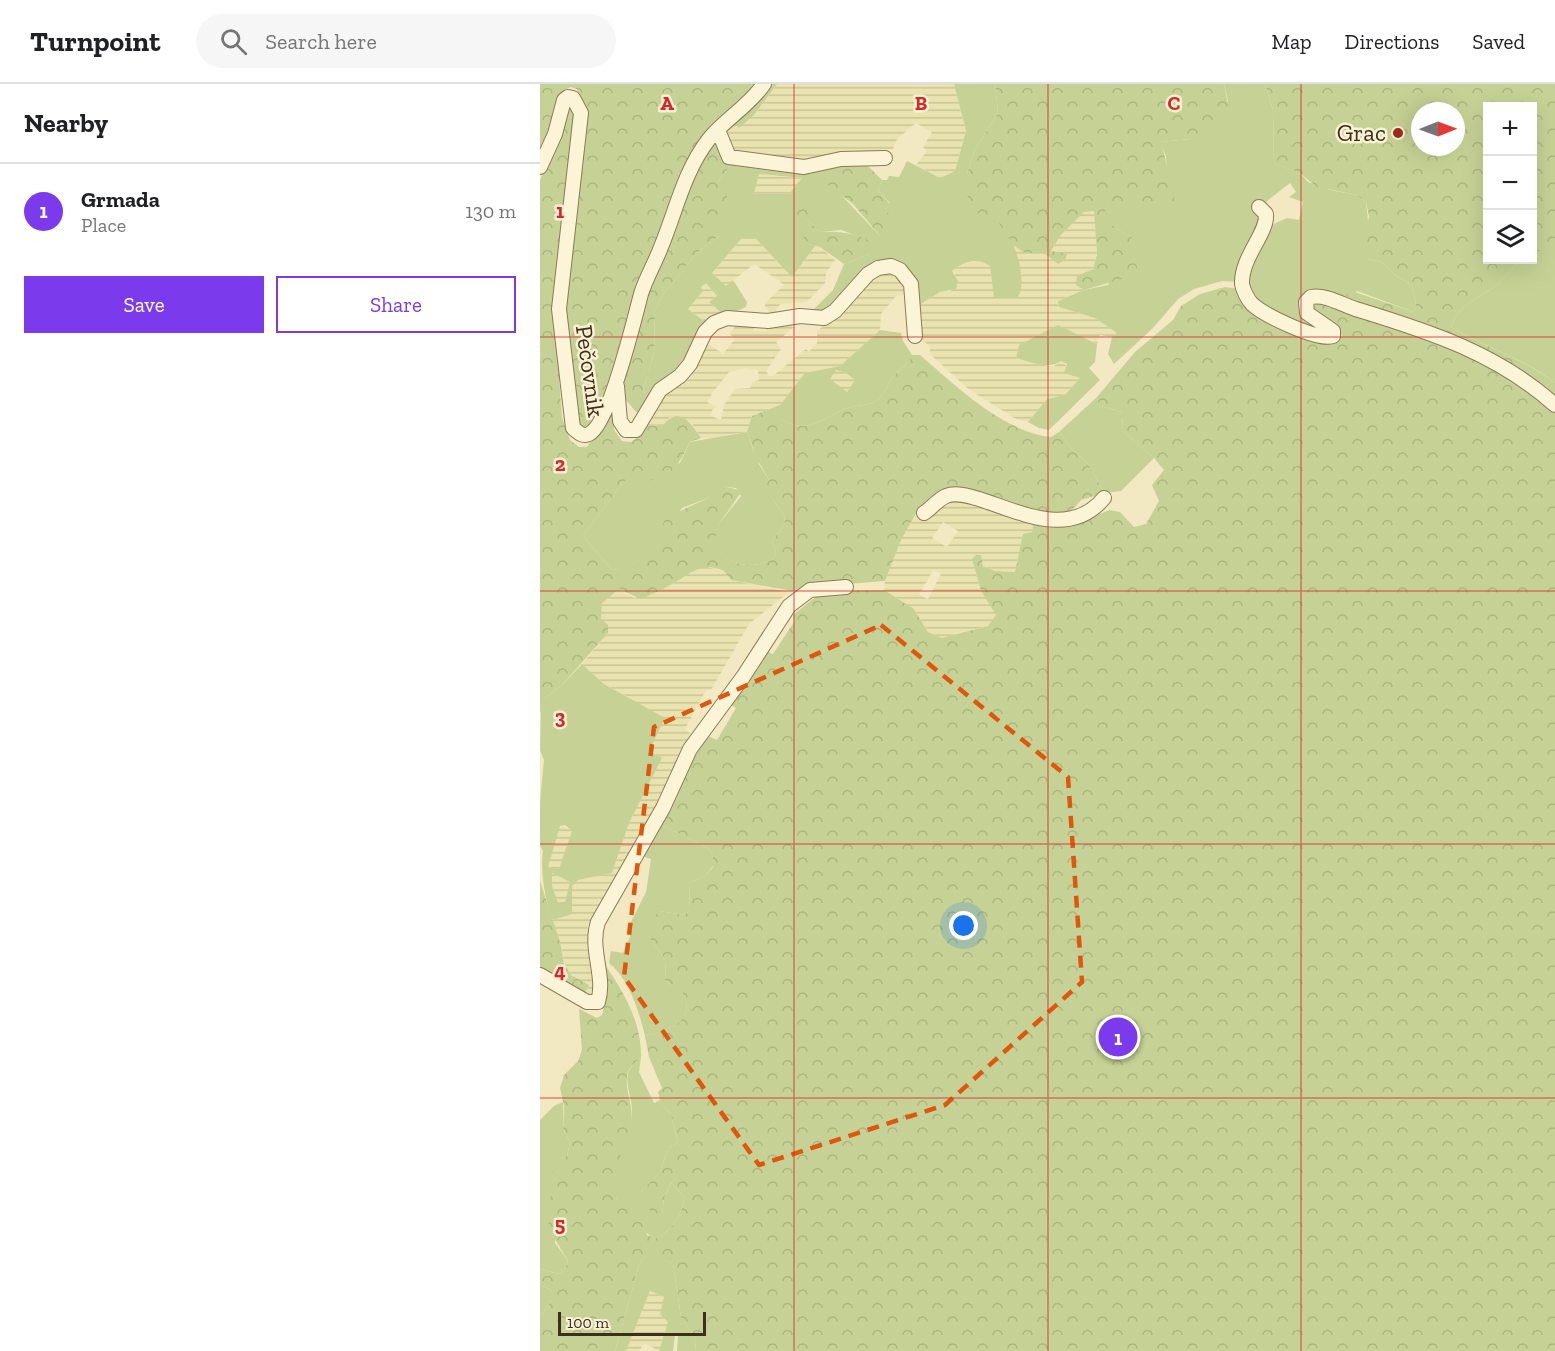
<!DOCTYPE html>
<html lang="en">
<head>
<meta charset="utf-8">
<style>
  :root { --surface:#fff; --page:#f6f6f6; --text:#202124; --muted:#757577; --line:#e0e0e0; --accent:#7c3aed }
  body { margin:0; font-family:"Zilla Slab",serif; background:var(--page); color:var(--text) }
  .controls { position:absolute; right:18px; top:18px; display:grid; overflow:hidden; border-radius:0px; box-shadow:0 6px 24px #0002 }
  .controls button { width:54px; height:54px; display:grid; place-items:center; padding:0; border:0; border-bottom:2px solid var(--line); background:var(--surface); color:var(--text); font:30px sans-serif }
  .compass { position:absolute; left:871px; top:18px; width:54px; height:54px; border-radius:50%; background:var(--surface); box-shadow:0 6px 24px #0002; rotate:89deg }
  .scale { position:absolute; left:18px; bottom:15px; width:148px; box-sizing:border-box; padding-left:6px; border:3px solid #3d2f1d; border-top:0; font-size:16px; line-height:21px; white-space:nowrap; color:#3d2f1d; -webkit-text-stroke:4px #f9f1d3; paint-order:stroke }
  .you { position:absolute; left:424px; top:842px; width:21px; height:21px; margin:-15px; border:4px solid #fff; border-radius:50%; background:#1a73e8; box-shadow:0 0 0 9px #1a73e833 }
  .badge { display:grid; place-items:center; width:39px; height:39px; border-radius:50%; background:var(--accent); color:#fff; font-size:20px; font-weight:700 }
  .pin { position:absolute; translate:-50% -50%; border:3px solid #fff; box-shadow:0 2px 6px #0006 }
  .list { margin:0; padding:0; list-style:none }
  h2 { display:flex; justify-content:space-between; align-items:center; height:78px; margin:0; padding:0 24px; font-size:26px }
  h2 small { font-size:20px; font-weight:400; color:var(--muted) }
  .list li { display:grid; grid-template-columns:39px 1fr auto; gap:18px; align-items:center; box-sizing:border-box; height:96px; padding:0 24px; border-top:2px solid var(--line) }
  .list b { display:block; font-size:22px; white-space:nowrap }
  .list p { margin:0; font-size:20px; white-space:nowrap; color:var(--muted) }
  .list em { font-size:20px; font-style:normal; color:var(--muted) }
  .actions { display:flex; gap:12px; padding:18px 24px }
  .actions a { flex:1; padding:14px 0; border:2px solid var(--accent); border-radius:0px; text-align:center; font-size:21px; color:var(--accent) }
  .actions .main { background:var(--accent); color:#fff }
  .icon { flex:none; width:33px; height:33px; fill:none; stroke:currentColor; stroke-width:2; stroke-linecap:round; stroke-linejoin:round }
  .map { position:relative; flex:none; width:1015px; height:1267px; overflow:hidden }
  header { display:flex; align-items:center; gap:36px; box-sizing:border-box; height:84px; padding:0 30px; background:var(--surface); border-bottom:2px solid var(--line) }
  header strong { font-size:28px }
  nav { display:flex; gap:33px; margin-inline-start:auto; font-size:21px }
  .search { width:420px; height:54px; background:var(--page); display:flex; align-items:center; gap:15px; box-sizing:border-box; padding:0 21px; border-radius:33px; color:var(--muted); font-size:22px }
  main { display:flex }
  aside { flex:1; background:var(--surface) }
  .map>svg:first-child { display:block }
</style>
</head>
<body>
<header>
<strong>Turnpoint</strong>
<div class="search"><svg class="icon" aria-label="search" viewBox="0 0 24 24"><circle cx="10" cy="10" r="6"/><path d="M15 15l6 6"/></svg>Search here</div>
<nav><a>Map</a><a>Directions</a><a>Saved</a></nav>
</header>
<main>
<aside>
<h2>Nearby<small></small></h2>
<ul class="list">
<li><span class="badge">1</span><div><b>Grmada</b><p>Place</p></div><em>130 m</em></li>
</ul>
<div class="actions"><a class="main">Save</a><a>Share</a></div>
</aside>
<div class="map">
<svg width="1015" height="1267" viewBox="0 0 1015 1267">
  <defs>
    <pattern id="farmland-rules" width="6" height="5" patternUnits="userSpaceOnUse" patternTransform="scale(1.5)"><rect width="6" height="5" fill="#e9e4af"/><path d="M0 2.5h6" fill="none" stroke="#c9c496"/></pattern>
    <pattern id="forest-crowns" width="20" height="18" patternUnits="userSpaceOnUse" patternTransform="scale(1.5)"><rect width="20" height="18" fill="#c6d295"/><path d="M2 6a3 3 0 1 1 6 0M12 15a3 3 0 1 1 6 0" fill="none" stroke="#abb580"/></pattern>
  </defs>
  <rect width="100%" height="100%" fill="#f2e8c2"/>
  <path fill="url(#farmland-rules)" fill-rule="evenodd" d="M 237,0 L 414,0 L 426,47 L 415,87 L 400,94 L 376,81 L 387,67 L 383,63 L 392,48 L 376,39 L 357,55 L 353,65 L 343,66 L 339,73 L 272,74 L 266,75 L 267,82 L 194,74 L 183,48 L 194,38 L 214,31 Z
    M 219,90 L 245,93 L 263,94 L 249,110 L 214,110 Z
    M 544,127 L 554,127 L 557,171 L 553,184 L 544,191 L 537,201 L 544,206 L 518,217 L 519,223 L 555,234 L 578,249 L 572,253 L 560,251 L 557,260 L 545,253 L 479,261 L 476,274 L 508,282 L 514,282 L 521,277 L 540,294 L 525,311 L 507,315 L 488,338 L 474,334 L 427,304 L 390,270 L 390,263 L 373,247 L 374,224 L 400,208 L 411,207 L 415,190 L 412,187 L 421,179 L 443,177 L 482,192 L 473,161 L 485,169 L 505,170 L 511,176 L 510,167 L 520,152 Z
    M 208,153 L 216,155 L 252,193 L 275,162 L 280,163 L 295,176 L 286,189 L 285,199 L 271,214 L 266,218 L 240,220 L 233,231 L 225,223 L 225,219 L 244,201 L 238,196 L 214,180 L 186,202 L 172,189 L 202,154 Z
    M 353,186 L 365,197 L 365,210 L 356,212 L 341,230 L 340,246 L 300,282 L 265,289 L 240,321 L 212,332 L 207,348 L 185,351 L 181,354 L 161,354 L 151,338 L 130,333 L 123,341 L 104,342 L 121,310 L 163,256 L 183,270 L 195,255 L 190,250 L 198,237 L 214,239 L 214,247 L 226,247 L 226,241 L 259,239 L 236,258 L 241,265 L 226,287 L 229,292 L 233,292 L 266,265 L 269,268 L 277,259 L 277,248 L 331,191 ZM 205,284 L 218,286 L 219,296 L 212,298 L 210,304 L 195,305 L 184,321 L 181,336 L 171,332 L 172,326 L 177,323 L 167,318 L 173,308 L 189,288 Z
    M 166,199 L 177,212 L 169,218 L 185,232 L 168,240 L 148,225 L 163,207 L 161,203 Z
    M 295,286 L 306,289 L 315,296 L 307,309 L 290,295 Z
    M 399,416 L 418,417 L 493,441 L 492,448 L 481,459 L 475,488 L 455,487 L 443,482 L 441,471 L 435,486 L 441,507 L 457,531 L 448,542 L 402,554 L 388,548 L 374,525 L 344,506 L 345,497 L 361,455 L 379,427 ZM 403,438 L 418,447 L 407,463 L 392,454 ZM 393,486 L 401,490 L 388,515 L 379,511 Z
    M 162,482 L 184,487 L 191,496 L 249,508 L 209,540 L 171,606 L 166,606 L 145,645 L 154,653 L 113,738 L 107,738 L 95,759 L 96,764 L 55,839 L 47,839 L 57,913 L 44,912 L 49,901 L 31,891 L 24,880 L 13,836 L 32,830 L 32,802 L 38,796 L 72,789 L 89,739 L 122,674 L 108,667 L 90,614 L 64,600 L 42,580 L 68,549 L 61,536 L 62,519 L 71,509 L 79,505 L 94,514 L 133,500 L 150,487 Z
    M 20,741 L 33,747 L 19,786 L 7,783 Z
    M 12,789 L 30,798 L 25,819 L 18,818 L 12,802 Z
    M 110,1207 L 124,1213 L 128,1238 L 119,1267 L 104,1259 L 99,1267 L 86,1267 Z"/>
  <path fill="#c6d295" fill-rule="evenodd" d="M 229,0 L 237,0 L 214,31 L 199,44 L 194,38 Z
    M 414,0 L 455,0 L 458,29 L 434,67 L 427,90 L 435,128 C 442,130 452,132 457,136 C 473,148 490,199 477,214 L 454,214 L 450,182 C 438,173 423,177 412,187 L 418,197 L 416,205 L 400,208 L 374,224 L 374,213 L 350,179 L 287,230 L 278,232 L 274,225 L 293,206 L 304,180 L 330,170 L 331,157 L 301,146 L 280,148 L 267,135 L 263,119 L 268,160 L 275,162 L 252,193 L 216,155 L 202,154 L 172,189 L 186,202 L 193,196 L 207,218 L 206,223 L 185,232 L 169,218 L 177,212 L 166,199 L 161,203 L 163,207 L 148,225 L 168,240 L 147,279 L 113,311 L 103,308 L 114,269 L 115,227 L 124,209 L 158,168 L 179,152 L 178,98 L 192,79 L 297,80 L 303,113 L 340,152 L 345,125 L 350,119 L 338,107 L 342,96 L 347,96 L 349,92 L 359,93 L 367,77 L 400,94 L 415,87 L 426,47 ZM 219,90 L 262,94 L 249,110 L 214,110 Z
    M 684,0 L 725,0 L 733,26 L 734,79 L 761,90 L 768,98 L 790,106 L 817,111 L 826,118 L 829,146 L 823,164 L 829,175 L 842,178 L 856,192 L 872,201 L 876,219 L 874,228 L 817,207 L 784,250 L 713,217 L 704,194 L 727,143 L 747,134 L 759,136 L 763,118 L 749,113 L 756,108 L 750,99 L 728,116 L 721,128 L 719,127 L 717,132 L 723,140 L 699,198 L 682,197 L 654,205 L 638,215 L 613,244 L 574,280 L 568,270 L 572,253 L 577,249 L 555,234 L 519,223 L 518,217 L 544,206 L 568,201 L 592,153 C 576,147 571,141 564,126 L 569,118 L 614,118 L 629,121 L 626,72 L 620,58 L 650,55 L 688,17 Z
    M 1004,163 L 1015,164 L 1015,299 C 984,274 945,263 911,243 C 918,222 934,216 951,205 C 963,198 971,184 982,176 L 993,176 L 993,168 Z
    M 518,241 L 557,260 L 555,278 L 549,284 L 560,296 L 509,346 L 499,344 L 488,338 L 507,315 L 525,311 L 540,294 L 524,289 L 527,280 L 521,277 C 507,286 491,278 476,274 L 479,261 Z
    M 340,246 L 361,249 L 363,257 L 372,271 C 368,280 364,281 357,288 C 349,295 347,308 339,315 C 332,322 318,320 308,324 C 283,333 267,353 240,334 L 240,321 L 265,289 L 300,282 ZM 296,286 L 306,289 L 315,296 L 307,308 L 290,295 Z
    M 556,314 L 560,322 L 582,328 L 583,347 L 614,374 L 581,407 L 564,409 L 549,381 L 532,365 L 519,348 Z
    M 207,348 L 217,377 L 229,396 L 233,415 L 245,433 L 244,441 L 232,457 L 236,469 L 233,475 C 211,486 189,482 173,461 L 179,440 L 201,412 L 196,404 L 179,402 L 168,414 L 142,424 L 105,473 L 85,485 L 72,486 L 43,452 L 84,397 L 140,379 L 150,358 Z
    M 42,580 L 64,600 L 125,634 L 109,667 L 122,674 L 89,739 L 72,789 L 38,796 L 32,802 L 32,830 L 13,836 C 5,819 0,785 3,767 L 0,762 L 0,718 L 4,676 L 0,666 L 1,620 L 5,614 L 21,602 ZM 25,741 L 32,747 L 19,785 L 8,783 L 20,742 ZM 12,789 L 30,798 L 25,818 L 18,818 L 12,802 Z
    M 119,740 L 168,764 L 173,771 L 173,782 L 165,792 L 149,799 L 150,826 L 144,831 L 120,827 L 109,853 L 126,876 L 125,896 L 131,902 L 140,903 C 160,936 132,946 105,952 C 99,927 89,895 69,879 L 71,867 L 83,869 L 90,853 L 90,840 L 106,808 L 111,775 L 102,772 Z
    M 101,974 L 99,988 L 114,1019 L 120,1016 L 131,1031 L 138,1059 L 129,1063 L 120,1088 L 101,1108 L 122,1131 L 124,1114 L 131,1099 L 145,1113 C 142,1129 132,1148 116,1154 C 104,1150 99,1140 90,1130 C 87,1125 82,1120 78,1116 C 62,1092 92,1054 92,1028 C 92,1006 77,990 101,974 Z
    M 23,1018 L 23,1045 L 30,1058 L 27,1072 L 17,1076 L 15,1159 L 28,1177 L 24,1187 L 19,1190 L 0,1185 L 0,1036 L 14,1022 Z
    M 109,1171 L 133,1179 L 141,1233 L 156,1255 L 155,1267 L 137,1267 L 138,1251 L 135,1251 L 133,1267 L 119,1267 L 128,1238 L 120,1230 L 124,1213 L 110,1207 L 86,1267 L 75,1267 L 99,1181 L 103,1174 Z
    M 0,1200 L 12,1207 L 12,1216 L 0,1233 Z"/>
  <path fill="url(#forest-crowns)" fill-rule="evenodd" d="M 0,0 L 220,0 L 164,54 L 146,77 L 126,128 L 70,296 L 49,343 L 44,347 L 39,344 L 24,228 L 43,24 L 37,5 L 31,3 L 24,6 L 18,15 L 0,77 Z
    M 455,0 L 684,0 L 689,26 L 684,33 L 650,55 L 621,58 C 627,77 628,96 635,116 L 629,122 L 614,118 L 569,118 L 565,126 C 571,141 576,147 592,153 L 596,160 L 597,185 L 589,193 L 544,206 L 536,201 L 537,192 L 553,185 L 557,171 L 554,127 L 544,128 L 520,152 L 511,167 L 527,170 L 525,176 L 518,180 L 505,170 L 485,169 L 473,161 L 457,136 L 435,128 L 428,122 L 427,90 L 434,67 L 458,29 Z
    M 725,0 L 1015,0 L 1015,164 L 993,168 L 993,22 L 948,22 L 948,176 L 982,176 C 971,184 963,198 951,205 C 934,216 918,222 911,243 C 945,263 983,274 1015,299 L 1015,317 L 991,297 L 802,218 L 809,206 L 874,228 L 876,219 L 872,201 L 856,192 L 842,178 L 829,175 L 825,170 L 823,164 L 829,132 L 826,118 L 817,111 L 777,103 L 761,90 L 734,79 L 733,26 ZM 880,27 L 916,27 L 916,63 L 880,63 Z
    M 28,21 L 33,21 L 35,26 L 14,226 L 22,334 L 30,356 L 39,363 L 47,363 L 74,320 L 74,346 L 82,357 L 91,358 L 98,353 L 104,342 L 123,341 C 140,321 151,339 161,354 L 150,358 C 135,388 133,390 100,399 L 95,394 L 84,397 L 43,452 L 72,486 C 101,484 118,461 125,434 L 168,414 L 179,401 L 202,407 L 179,440 L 174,461 C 189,482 211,486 233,475 L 236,469 L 232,457 L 244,441 L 245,433 L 233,415 L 220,409 L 229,396 L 220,380 L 210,372 L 214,367 L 207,348 L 212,332 L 240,321 L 240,334 C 267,353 283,333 308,324 C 318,320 332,322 339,315 C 347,308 349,295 357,288 C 364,281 368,280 372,271 L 380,271 C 415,301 463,348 511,353 L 519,348 L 532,365 L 549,381 L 564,409 L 541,416 L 526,433 L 426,414 L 381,421 L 361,456 L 345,497 L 283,502 L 264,509 L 191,496 L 184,487 C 161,477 152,489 132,500 C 122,506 111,510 101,515 L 79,505 L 62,519 L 61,535 L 68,541 L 68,549 L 21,602 L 5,614 L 0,629 L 0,96 L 19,55 Z
    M 176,56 L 192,79 L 178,98 L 191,119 L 179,152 L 158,168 L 124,209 L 115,227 L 114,269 L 103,308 L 113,311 L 103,329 L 96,328 L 82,311 L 81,297 L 105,209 L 159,79 Z
    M 324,78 L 342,96 L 338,107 L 350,120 L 345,125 C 352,135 355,141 347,151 L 340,152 L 313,120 L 284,98 C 289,78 306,79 324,78 Z
    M 264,119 L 269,128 L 267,135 L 280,148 C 300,147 313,149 331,157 L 334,163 L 330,170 L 304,180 L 280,163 L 268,160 L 250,132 L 255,122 Z
    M 685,203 L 699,205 L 710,225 L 790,257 L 802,252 L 799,246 L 771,229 L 773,216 L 932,269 L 1015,323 L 1015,1267 L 155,1267 L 156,1255 L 141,1233 L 133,1179 L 109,1172 L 103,1174 L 99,1181 L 75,1267 L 0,1267 L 0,1233 L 12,1216 L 12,1207 L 0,1200 L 0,1185 L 19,1190 L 24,1187 L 28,1177 L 8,1144 L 13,1083 L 17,1076 L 27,1072 L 30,1058 L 23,1045 L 24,1022 L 20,1004 L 24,991 L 38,977 L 42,966 L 39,925 L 57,934 L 62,931 L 65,921 L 61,875 C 82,905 102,937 101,974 C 94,979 89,983 87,992 C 85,1008 94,1023 91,1038 C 86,1074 70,1073 77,1115 C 90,1126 103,1133 107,1151 L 116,1154 C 132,1148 142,1129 145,1113 L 131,1099 L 124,1114 L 122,1132 L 109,1126 L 101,1108 L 120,1088 L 129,1063 L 138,1059 L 131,1031 L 120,1016 L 118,1008 L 122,1004 L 109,973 L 105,952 C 131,946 160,936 140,904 L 131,902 L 125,896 L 126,876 L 109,853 L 108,838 L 120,827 L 144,831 L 150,826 L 149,799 L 165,792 L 173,783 L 173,771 L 168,764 L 119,740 L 164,650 L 177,656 L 196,624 L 188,619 L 222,565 L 233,570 L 254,538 L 253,531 L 283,507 L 344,506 L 374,525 L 388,548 L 402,554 L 448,542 L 456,531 L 441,507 L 432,475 L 436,471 L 441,471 L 443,482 L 455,487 L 475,488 L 483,450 L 492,448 L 493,441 L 511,444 L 531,441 L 570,426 L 580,428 L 594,443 L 606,440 L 619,417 L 612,401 L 624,386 L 614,374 L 583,347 L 582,328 L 560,322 L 556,314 L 595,268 L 633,236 L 641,222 L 660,210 Z
    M 0,797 L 20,858 L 24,880 L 31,891 L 49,901 L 44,912 L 0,887 Z"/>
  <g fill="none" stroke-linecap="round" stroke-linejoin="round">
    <g stroke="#8e7957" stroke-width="16">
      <path id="minor" d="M 178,46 L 189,73 L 264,83 L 301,75 L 345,74
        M 0,83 L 15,50 L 24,16 L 28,13 L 33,14 L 41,29 L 19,225 L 33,344 C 38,348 42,353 49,350 C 69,341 95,233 101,210 C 106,194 115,179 121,163 C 136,127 144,87 169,55 C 185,35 208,23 224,0
        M 719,123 L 726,130 C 728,149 701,173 702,200 C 703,206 708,216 712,220 C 724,231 779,258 793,252 L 793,247 L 767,229 L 766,218 L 771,213 C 787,210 804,222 819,226 C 891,248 958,270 1015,321
        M 77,302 L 80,337 L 86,346 L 96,346 L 120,306 L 140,292 L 150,280 L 165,248 L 174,239 L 187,234 L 228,237 L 260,232 L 284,234 L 295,227 L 328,190 L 338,184 L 351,182 L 360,186 L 371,200 L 375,252
        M 384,429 C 391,424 399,415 406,412 C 416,408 429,412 439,415 C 480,428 530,455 564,414
        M 0,891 L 47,918 L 58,918 C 66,892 49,865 58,838 L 123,724 L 150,665 L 203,593 L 249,522 L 270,506 L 306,503"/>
    </g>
    <use href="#minor" stroke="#fcf4d7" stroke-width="14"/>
  </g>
  <path fill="none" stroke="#df570d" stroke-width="4.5" stroke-dasharray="12 8" stroke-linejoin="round" d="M 341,541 L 528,693 L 542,898 L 405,1021 L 219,1081 L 84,893 L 114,643 Z"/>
  <path fill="none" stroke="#d62828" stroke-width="1.5" stroke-opacity="0.55" d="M 254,0 L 254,1267M 508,0 L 508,1267M 761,0 L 761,1267M 0,253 L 1015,253M 0,507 L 1015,507M 0,760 L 1015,760M 0,1014 L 1015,1014"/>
  <circle fill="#a32a21" stroke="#f9f1d3" stroke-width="2" cx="858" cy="49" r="6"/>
  <g text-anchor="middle" stroke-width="5" stroke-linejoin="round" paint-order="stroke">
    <g font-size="24" fill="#3d2f1d" stroke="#f9f1d3" text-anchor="end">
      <text x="846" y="57">Grac</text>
    </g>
    <g font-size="24" fill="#3d2f1d" stroke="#f9f1d3">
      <text transform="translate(50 287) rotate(82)" y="8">Pečovnik</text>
    </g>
  </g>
  <g font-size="20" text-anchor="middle" font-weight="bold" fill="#d62828" stroke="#f9f1d3" stroke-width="5" stroke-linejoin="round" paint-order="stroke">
    <text x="127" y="26">A</text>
    <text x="381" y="26">B</text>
    <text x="634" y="26">C</text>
    <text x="20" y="134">1</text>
    <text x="20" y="387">2</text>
    <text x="20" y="640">3</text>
    <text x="20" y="894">4</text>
    <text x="20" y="1147">5</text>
  </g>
</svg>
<div class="controls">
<button>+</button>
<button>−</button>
<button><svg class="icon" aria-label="layers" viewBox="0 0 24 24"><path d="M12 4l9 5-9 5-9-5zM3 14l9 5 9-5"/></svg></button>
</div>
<svg class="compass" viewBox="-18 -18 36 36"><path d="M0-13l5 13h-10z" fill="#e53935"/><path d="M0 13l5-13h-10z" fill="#757577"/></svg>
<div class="scale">100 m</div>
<div class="you"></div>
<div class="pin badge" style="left:578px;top:953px">1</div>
</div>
</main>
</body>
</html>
